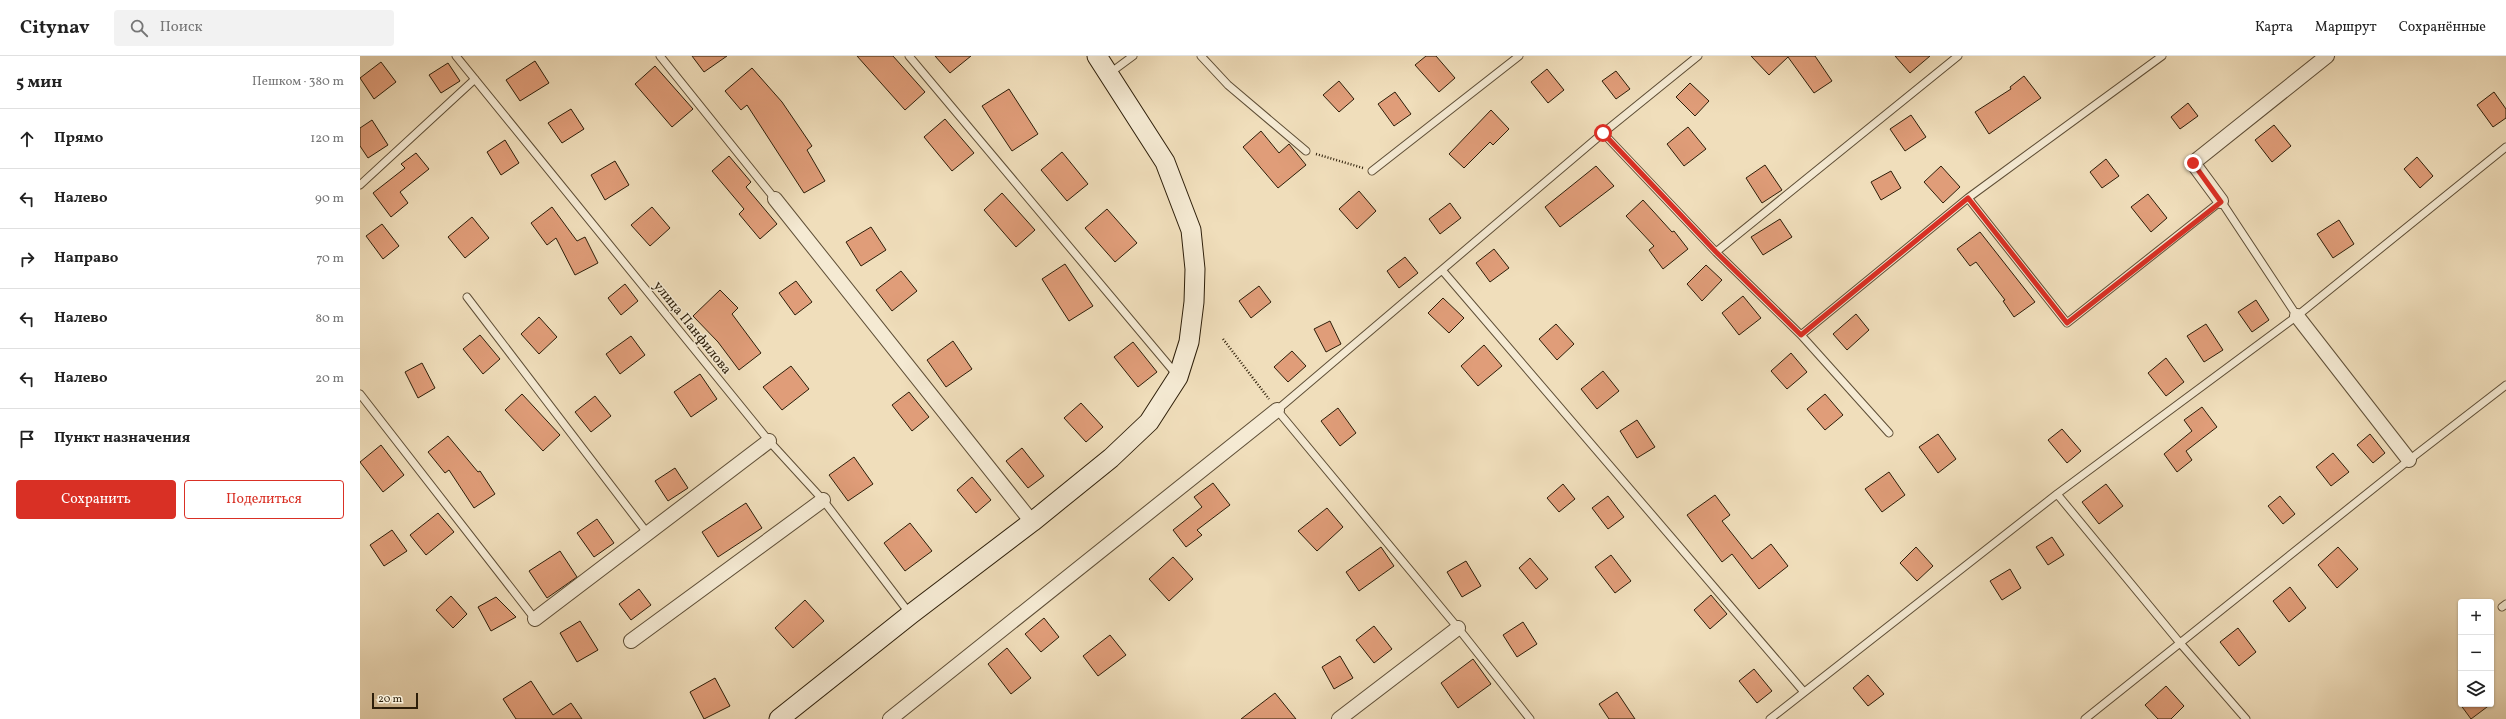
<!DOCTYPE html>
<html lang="ru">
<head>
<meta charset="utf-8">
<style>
  :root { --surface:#fff; --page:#f2f2f2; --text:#222; --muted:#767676; --line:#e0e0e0; --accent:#d93025 }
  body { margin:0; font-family:Vollkorn,serif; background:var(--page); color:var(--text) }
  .controls { position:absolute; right:12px; bottom:12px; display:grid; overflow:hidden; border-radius:4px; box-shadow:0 1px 3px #0004 }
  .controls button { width:36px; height:36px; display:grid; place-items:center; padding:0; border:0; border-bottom:1px solid var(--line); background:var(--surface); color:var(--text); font:20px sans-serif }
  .scale { position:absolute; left:12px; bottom:10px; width:46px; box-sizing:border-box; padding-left:4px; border:2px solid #2d1e09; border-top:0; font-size:11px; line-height:14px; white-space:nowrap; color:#2d1e09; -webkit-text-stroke:3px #f5ead3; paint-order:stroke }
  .stop { position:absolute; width:12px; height:12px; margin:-9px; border:3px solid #d93025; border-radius:50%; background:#fff }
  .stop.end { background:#d93025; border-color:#fff; box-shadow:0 1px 4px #0008 }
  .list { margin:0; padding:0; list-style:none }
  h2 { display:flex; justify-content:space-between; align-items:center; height:52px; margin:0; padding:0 16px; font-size:17px }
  h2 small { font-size:13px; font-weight:400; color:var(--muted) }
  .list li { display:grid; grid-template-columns:26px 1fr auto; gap:12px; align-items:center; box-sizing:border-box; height:60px; padding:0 16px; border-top:1px solid var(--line) }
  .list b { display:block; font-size:15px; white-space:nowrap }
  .list em { font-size:13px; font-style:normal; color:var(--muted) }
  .actions { display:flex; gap:8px; padding:12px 16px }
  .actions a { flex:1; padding:9px 0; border:1px solid var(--accent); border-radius:4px; text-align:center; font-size:14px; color:var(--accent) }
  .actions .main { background:var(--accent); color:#fff }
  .icon { flex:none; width:22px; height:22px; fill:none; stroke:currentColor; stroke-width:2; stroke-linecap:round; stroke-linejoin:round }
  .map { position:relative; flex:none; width:2146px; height:663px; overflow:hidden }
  header { display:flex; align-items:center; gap:24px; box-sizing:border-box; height:56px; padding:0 20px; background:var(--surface); border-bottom:1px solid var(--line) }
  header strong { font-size:19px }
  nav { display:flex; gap:22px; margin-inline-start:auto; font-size:14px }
  .search { width:280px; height:36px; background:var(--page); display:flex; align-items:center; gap:10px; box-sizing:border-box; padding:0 14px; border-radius:4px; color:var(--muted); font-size:15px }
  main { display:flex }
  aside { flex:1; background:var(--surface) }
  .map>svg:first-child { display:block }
</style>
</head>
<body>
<header>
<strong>Citynav</strong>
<div class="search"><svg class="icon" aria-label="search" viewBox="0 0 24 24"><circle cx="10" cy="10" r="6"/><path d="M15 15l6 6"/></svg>Поиск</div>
<nav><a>Карта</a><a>Маршрут</a><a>Сохранённые</a></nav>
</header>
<main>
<aside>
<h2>5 мин<small>Пешком · 380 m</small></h2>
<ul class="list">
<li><svg class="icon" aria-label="ahead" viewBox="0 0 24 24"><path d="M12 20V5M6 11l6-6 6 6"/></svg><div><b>Прямо</b></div><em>120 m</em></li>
<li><svg class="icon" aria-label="left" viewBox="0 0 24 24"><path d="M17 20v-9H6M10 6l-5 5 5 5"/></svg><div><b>Налево</b></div><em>90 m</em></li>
<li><svg class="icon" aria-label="right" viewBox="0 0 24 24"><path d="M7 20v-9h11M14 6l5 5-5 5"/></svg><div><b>Направо</b></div><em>70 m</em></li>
<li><svg class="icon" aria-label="left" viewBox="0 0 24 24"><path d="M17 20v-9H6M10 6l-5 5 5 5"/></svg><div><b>Налево</b></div><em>80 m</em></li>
<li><svg class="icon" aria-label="left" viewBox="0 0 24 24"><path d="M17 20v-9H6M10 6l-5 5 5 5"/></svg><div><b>Налево</b></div><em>20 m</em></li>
<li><svg class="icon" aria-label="arrive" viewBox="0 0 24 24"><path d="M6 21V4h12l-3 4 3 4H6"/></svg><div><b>Пункт назначения</b></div></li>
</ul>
<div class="actions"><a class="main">Сохранить</a><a>Поделиться</a></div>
</aside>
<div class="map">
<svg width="2146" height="663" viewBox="0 0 2146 663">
  <rect width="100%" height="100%" fill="#f0debb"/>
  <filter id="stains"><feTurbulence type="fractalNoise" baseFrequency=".005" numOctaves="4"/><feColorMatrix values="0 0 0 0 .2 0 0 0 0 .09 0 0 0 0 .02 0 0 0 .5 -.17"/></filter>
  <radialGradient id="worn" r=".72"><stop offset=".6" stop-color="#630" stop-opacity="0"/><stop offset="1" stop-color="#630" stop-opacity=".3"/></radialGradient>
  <path fill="#e09d79" stroke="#2d1e09" d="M 332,0 L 367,0 L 344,16 Z
    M 497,0 L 533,0 L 565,36 L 545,54 Z
    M 575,0 L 611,0 L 590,17 Z
    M 1066,0 L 1076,0 L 1095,22 L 1079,36 L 1055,9 Z
    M 1391,0 L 1455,0 L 1472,25 L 1454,37 L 1428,1 L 1409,19 Z
    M 1535,0 L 1570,0 L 1550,17 Z
    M 175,5 L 189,27 L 160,45 L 146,24 Z
    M 21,6 L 36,26 L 14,43 L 0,22 Z
    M 88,7 L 100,25 L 81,37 L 69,19 Z
    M 295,10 L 333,53 L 312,71 L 275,28 Z
    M 392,12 L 422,46 L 452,90 L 447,94 L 465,125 L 444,137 L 387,49 L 381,54 L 365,35 Z
    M 1187,13 L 1204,34 L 1188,47 L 1171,26 Z
    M 1256,15 L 1270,33 L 1256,43 L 1242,25 Z
    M 1664,20 L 1681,42 L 1629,78 L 1615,56 L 1651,33 L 1650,31 Z
    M 979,25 L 994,43 L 979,56 L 963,39 Z
    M 1330,27 L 1349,45 L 1335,60 L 1316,41 Z
    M 649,33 L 678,78 L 652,95 L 622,50 Z
    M 1035,36 L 1051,58 L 1034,70 L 1018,48 Z
    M 2134,36 L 2146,53 L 2146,62 L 2133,71 L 2117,49 Z
    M 1828,47 L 1838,60 L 1820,73 L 1811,61 Z
    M 211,53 L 224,73 L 202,87 L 188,67 Z
    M 1131,54 L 1149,73 L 1133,89 L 1130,86 L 1104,112 L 1089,98 Z
    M 1551,59 L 1566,81 L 1545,95 L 1530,73 Z
    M 585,63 L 614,97 L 592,115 L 564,81 Z
    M 12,64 L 28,89 L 8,102 L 0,90 L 0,72 Z
    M 1914,69 L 1931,90 L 1912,106 L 1895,84 Z
    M 1328,71 L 1346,93 L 1324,110 L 1307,88 Z
    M 901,75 L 919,97 L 929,88 L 946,109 L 918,132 L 883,91 Z
    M 145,84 L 159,107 L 141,119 L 127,96 Z
    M 702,96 L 728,128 L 707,145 L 681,114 Z
    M 56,97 L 69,113 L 40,136 L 48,147 L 31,161 L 13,137 L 45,112 L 41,108 Z
    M 369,100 L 391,126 L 386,131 L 417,168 L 400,183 L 379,158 L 384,153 L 352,115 Z
    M 2057,101 L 2073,120 L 2060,132 L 2044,113 Z
    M 1746,103 L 1759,120 L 1742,132 L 1730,116 Z
    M 255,105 L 269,129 L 245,144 L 231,119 Z
    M 1405,109 L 1422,134 L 1402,147 L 1386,122 Z
    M 1236,110 L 1254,130 L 1200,171 L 1185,151 Z
    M 1581,110 L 1600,131 L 1583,147 L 1564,126 Z
    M 1531,115 L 1541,132 L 1521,144 L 1511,126 Z
    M 999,135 L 1016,155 L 997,173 L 979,153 Z
    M 642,137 L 675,174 L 656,191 L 624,154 Z
    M 1788,138 L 1807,162 L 1791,176 L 1771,151 Z
    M 1283,144 L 1312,176 L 1314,175 L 1328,193 L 1303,213 L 1289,194 L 1294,190 L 1266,160 Z
    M 1090,147 L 1101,162 L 1080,178 L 1069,163 Z
    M 192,151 L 217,185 L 225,181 L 238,207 L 215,219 L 196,182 L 187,189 L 171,167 Z
    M 292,151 L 310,172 L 290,190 L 271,169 Z
    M 747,153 L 777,187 L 755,206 L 725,172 Z
    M 112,161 L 129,182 L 105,202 L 88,181 Z
    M 1420,163 L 1432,181 L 1403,199 L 1391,181 Z
    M 1979,164 L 1994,188 L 1973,202 L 1957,178 Z
    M 22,168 L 39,190 L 23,203 L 6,180 Z
    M 511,171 L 526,194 L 501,210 L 486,186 Z
    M 1620,176 L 1675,246 L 1654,261 L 1643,245 L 1645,244 L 1616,206 L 1610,210 L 1597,193 Z
    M 1134,193 L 1149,212 L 1130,226 L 1116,207 Z
    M 1045,201 L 1058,217 L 1039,232 L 1027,215 Z
    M 705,208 L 733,250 L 709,265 L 682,223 Z
    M 1346,209 L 1362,224 L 1342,245 L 1327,228 Z
    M 541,215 L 557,235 L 532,255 L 516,234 Z
    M 436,225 L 452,246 L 435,259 L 419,237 Z
    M 265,228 L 278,245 L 261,259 L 248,242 Z
    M 899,230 L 911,246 L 891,262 L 879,245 Z
    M 360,234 L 378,252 L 372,258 L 401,297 L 379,314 L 358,286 L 333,260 Z
    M 1383,240 L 1401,262 L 1379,279 L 1362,257 Z
    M 1083,242 L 1104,262 L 1089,277 L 1068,257 Z
    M 1896,244 L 1909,264 L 1892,276 L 1878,256 Z
    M 1496,258 L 1509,274 L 1487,294 L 1473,278 Z
    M 179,261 L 197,281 L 179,298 L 161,278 Z
    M 970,265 L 981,288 L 966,296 L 954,273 Z
    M 1196,268 L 1214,288 L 1197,304 L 1179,283 Z
    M 1846,268 L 1863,294 L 1844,306 L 1827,280 Z
    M 120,279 L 140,303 L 123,318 L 103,293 Z
    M 271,280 L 285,299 L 260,318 L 246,298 Z
    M 593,285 L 612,313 L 586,331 L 567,304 Z
    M 773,286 L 797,316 L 778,331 L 754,301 Z
    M 1124,289 L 1142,310 L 1118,330 L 1101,310 Z
    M 932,295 L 946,310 L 928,326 L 914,311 Z
    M 1431,297 L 1447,316 L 1427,333 L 1411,315 Z
    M 1806,302 L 1824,326 L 1806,340 L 1788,317 Z
    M 62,307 L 75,332 L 58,342 L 45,316 Z
    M 431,310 L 449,333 L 422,354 L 403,331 Z
    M 1243,315 L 1259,335 L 1237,353 L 1221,333 Z
    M 340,318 L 357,343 L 331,361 L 314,336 Z
    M 549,336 L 569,361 L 552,375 L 532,349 Z
    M 162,338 L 200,379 L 183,395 L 145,354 Z
    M 1465,338 L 1483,359 L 1465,374 L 1447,353 Z
    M 235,340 L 251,360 L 231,376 L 215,356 Z
    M 721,347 L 743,371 L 726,386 L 704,362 Z
    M 1842,351 L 1857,371 L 1826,395 L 1832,404 L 1817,416 L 1804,398 L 1832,375 L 1824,364 Z
    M 978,352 L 996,377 L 980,390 L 961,365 Z
    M 1277,364 L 1295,391 L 1277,402 L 1260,375 Z
    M 1702,373 L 1721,395 L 1707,407 L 1688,384 Z
    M 1578,378 L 1596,403 L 1578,417 L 1559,391 Z
    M 2010,378 L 2025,397 L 2013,407 L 1997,389 Z
    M 88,380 L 118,416 L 120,415 L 135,438 L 114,452 L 89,414 L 85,417 L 68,396 Z
    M 21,389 L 44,419 L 23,436 L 0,406 Z
    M 662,392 L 684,420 L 668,432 L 646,405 Z
    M 1973,397 L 1989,416 L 1971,430 L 1956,411 Z
    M 494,401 L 513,428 L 488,445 L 469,419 Z
    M 315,412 L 328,432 L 308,445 L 295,425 Z
    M 1529,416 L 1545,439 L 1522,456 L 1505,433 Z
    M 612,421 L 631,444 L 616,457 L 597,434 Z
    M 853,427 L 870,449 L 837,474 L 842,479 L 826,491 L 813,474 L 842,451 L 834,441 Z
    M 1203,428 L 1215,443 L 1199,456 L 1187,442 Z
    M 1746,428 L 1763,450 L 1739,468 L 1722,446 Z
    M 1355,439 L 1370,459 L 1362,465 L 1392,503 L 1411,488 L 1428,510 L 1399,533 L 1372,498 L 1362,506 L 1327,459 Z
    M 1248,440 L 1264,461 L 1248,473 L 1232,452 Z
    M 1920,440 L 1935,458 L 1923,468 L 1908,450 Z
    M 386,447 L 402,472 L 358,501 L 342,476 Z
    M 967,452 L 983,471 L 957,495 L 938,475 Z
    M 78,457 L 94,476 L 66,499 L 50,479 Z
    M 237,463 L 254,487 L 234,501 L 217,477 Z
    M 550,467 L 572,495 L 545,515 L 524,487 Z
    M 32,474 L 47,495 L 24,510 L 10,489 Z
    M 1692,481 L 1704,499 L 1688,509 L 1676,491 Z
    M 1021,491 L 1034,510 L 999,535 L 986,516 Z
    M 1556,491 L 1573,510 L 1557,525 L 1540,507 Z
    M 1978,491 L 1998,513 L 1977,532 L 1958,509 Z
    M 200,495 L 217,521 L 187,542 L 169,515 Z
    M 1251,499 L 1271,525 L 1255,537 L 1235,511 Z
    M 813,501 L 833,523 L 809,545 L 789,523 Z
    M 1170,502 L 1188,523 L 1176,533 L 1159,512 Z
    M 1106,505 L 1121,530 L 1102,541 L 1087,516 Z
    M 1650,513 L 1661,532 L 1642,544 L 1630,525 Z
    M 1930,531 L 1946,552 L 1929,566 L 1913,545 Z
    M 279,533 L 291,549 L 271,564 L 259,548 Z
    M 1351,539 L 1367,558 L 1350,573 L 1334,554 Z
    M 91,540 L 107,558 L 93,572 L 76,554 Z
    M 136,541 L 156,561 L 131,575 L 118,551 Z
    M 445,544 L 464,565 L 433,592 L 415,572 Z
    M 684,562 L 699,581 L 681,596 L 665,578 Z
    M 220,565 L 238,594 L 217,606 L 200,577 Z
    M 1163,566 L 1177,588 L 1157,601 L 1143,579 Z
    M 1014,570 L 1032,593 L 1014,607 L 996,584 Z
    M 1878,572 L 1896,596 L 1879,610 L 1860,586 Z
    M 750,579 L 766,599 L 738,620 L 723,600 Z
    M 647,592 L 671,622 L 651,638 L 628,608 Z
    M 980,600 L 993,622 L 974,633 L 962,611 Z
    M 1113,603 L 1131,628 L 1098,652 L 1081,627 Z
    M 1394,613 L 1412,635 L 1397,647 L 1379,625 Z
    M 1508,619 L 1524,638 L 1508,650 L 1493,632 Z
    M 355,622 L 370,650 L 344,663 L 330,636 Z
    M 171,625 L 193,659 L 211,647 L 222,663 L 156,663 L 143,643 Z
    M 1806,630 L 1824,650 L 1811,663 L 1798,663 L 1785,649 Z
    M 1257,636 L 1275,663 L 1249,663 L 1239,648 Z
    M 915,637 L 936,663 L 881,663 Z
    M 2100,648 L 2131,648 L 2111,663 Z"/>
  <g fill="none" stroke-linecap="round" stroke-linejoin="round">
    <g stroke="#5e4e36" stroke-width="9">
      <path id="lane" d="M 96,0 L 409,385 L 463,444 L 550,558
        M 300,0 L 415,143
        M 549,0 L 816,318
        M 841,0 L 868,29 L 946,95
        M 750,17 L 773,0
        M 1243,77 L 1356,196 L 1441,279 L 1529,377
        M 1012,115 L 1159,0
        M 0,129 L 115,23
        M 1608,142 L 1707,267 L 1861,145 L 1937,260
        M 1356,196 L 1598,0
        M 1082,214 L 1444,636
        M 107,241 L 288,478
        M 1441,279 L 1608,142 L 1802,0
        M 0,338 L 175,563
        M 1697,438 L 1820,587 L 1886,663
        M 2142,551 L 2146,548
        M 1170,663 L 1098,572 L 917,354 L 1243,77 L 1338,0
        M 1410,663 L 1697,438 L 1937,260 L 2146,91
        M 1725,663 L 2049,404 L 2146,329"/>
    </g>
    <g stroke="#5e4e36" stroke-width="16">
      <path id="street" d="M 415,143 L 672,466
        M 1861,145 L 1833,107 L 1967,0
        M 1937,260 L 2049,404
        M 175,563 L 409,385
        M 271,585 L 463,444
        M 530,663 L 917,354
        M 979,663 L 1098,572"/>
    </g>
    <g stroke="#2d1e09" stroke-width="21">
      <path id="secondary" d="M 419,663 L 551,558 L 672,466 L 751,402 L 789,366 L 818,321 L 829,286 L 834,246 L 835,213 L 831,174 L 805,106 L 737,0"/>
    </g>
    <path stroke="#2d1e09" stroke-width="2.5" stroke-dasharray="1 2" stroke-linecap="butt" d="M 956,98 L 1003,112
      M 863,283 L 909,343"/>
    <use href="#lane" stroke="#f5ead3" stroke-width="7"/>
    <use href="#street" stroke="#f5ead3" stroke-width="14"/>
    <use href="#secondary" stroke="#f5ead3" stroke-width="19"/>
  </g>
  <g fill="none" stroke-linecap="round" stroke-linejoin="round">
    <path stroke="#d93025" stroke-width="5" d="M 1243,77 L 1356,196 L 1441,279 L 1608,142 L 1707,267 L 1861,146 L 1833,107"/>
  </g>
  <g text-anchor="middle" stroke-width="3" stroke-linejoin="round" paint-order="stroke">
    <g font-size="14" fill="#2d1e09" stroke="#f5ead3">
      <text transform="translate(333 271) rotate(51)" y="5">улица Панфилова</text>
    </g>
  </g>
  <rect width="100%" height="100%" filter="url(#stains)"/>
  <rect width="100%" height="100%" fill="url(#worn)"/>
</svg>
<div class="controls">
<button>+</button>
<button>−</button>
<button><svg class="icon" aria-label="layers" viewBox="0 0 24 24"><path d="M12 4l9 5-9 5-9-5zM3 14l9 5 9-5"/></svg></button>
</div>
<div class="scale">20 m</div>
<div class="stop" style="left:1243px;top:77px"></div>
<div class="stop end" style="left:1833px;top:107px"></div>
</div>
</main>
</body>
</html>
